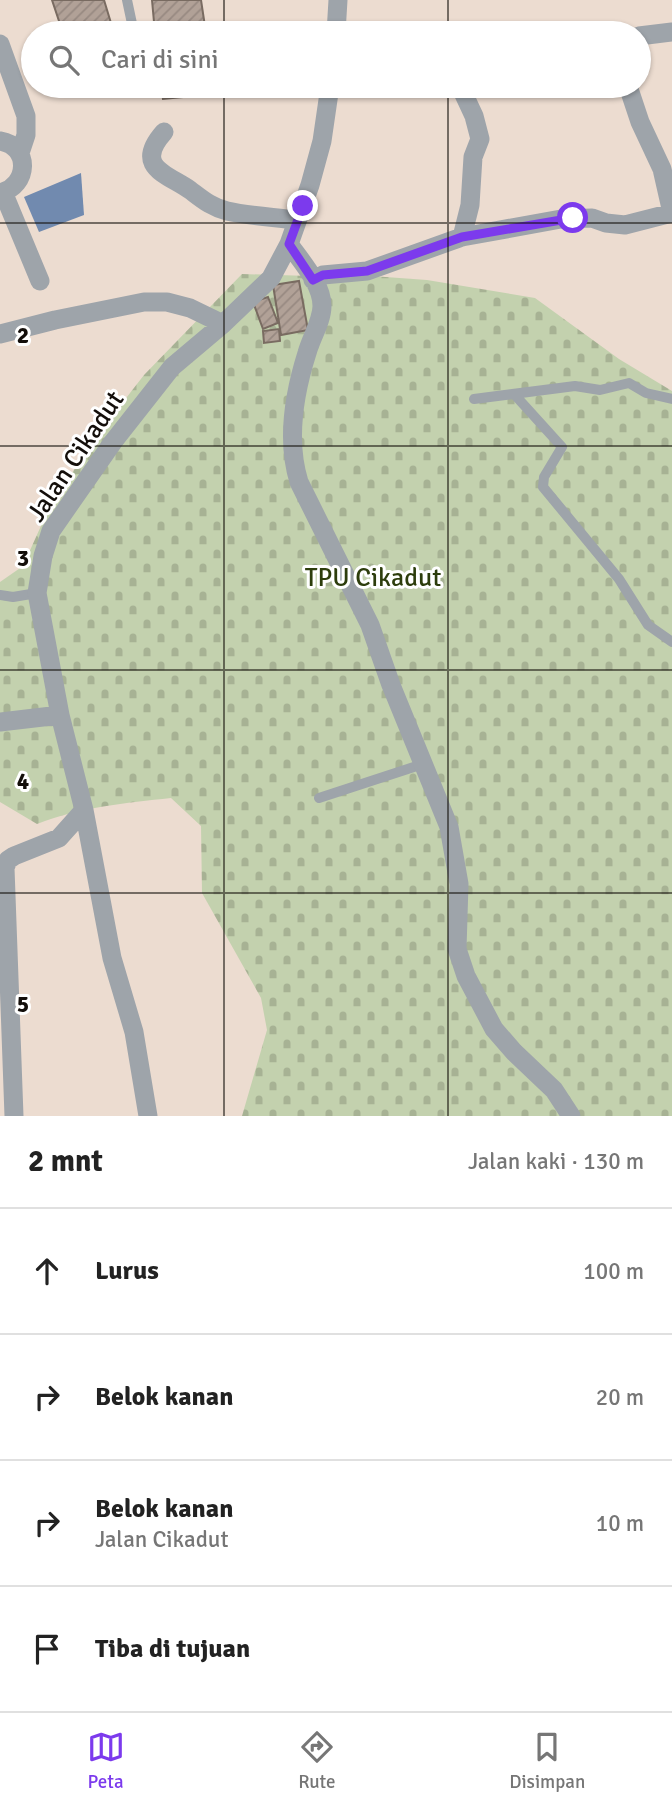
<!DOCTYPE html>
<html lang="id">
<head>
<meta charset="utf-8">
<style>
  :root { --surface:#fff; --page:#f6f6f6; --text:#222; --muted:#767676; --line:#e0e0e0; --accent:#7c3aed }
  body { margin:0; font-family:Signika,sans-serif; background:var(--page); color:var(--text) }
  .stop { position:absolute; width:21px; height:21px; margin:-16px; border:5px solid #7c3aed; border-radius:50%; background:#fff }
  .stop.end { background:#7c3aed; border-color:#fff; box-shadow:0 2px 7px #0008 }
  .list { margin:0; padding:0; list-style:none }
  h2 { display:flex; justify-content:space-between; align-items:center; height:91px; margin:0; padding:0 28px; font-size:30px }
  h2 small { font-size:23px; font-weight:400; color:var(--muted) }
  .list li { display:grid; grid-template-columns:46px 1fr auto; gap:21px; align-items:center; box-sizing:border-box; height:126px; padding:0 28px; border-top:2px solid var(--line) }
  .list b { display:block; font-size:26px; white-space:nowrap }
  .list p { margin:0; font-size:23px; white-space:nowrap; color:var(--muted) }
  .list em { font-size:23px; font-style:normal; color:var(--muted) }
  .icon { flex:none; width:38px; height:38px; fill:none; stroke:currentColor; stroke-width:2; stroke-linecap:round; stroke-linejoin:round }
  .map { position:relative; flex:none; width:672px; height:1116px; overflow:hidden }
  .search { position:absolute; background:var(--surface); box-shadow:0 2px 5px #0004; left:21px; right:21px; top:21px; height:77px; display:flex; align-items:center; gap:18px; box-sizing:border-box; padding:0 24px; border-radius:38px; color:var(--muted); font-size:26px }
  .sheet { height:595px; background:var(--surface) }
  nav { display:flex; justify-content:space-around; align-items:center; box-sizing:border-box; height:98px; border-top:2px solid var(--line); background:var(--surface); font-size:19px; color:var(--muted) }
  nav a { display:grid; justify-items:center; gap:4px }
  nav .on { color:var(--accent) }
  .map>svg:first-child { display:block }
</style>
</head>
<body>
<div class="map">
<svg width="672" height="1116" viewBox="0 0 672 1116">
  <defs>
    <pattern id="cemetery-stones" width="16" height="16" patternUnits="userSpaceOnUse" patternTransform="scale(1.75)"><rect width="16" height="16" fill="#c3d1ae"/><path d="M2 7V4a2 2 0 0 1 4 0v3zM10 15v-3a2 2 0 0 1 4 0v3z" fill="#a7b294"/></pattern>
    <pattern id="building-hatch" width="6" height="6" patternUnits="userSpaceOnUse" patternTransform="scale(1.75)"><rect width="6" height="6" fill="#b1a197"/><path d="M-1 1l2-2M0 6l6-6M5 7l2-2" fill="none" stroke="#978981"/></pattern>
  </defs>
  <rect width="100%" height="100%" fill="#ecdcd0"/>
  <path fill="url(#cemetery-stones)" d="M 242,274 L 310,276 L 358,275 L 427,280 L 535,298 L 619,359 L 672,391 L 672,1116 L 242,1116 L 267,1030 L 261,998 L 202,893 L 201,826 L 171,798 C 126,803 80,807 37,824 L 0,802 L 0,582 L 23,566 L 49,508 L 95,438 L 144,375 Z"/>
  <path fill="#718aaf" d="M 81,173 L 84,215 L 39,232 L 24,197 Z"/>
  <path fill="url(#building-hatch)" stroke="#796b61" stroke-width="2" d="M 52,0 L 104,0 L 114,33 L 63,33 Z
    M 152,0 L 201,0 L 206,33 L 155,33 Z
    M 161,86 L 213,86 L 214,94 L 163,99 Z
    M 299,281 L 308,330 L 281,335 L 273,285 Z
    M 268,297 L 278,323 L 263,329 L 253,302 Z
    M 279,329 L 280,341 L 264,343 L 263,331 Z"/>
  <g fill="none" stroke-linecap="round" stroke-linejoin="round">
    <path stroke="#9ea4aa" stroke-width="10" d="M 127,0 L 134,33
      M 514,394 L 562,447 L 544,477 L 543,487 L 619,579 L 648,625 L 672,642
      M 474,399 L 575,386 L 600,390 L 629,383 L 646,393 L 672,399
      M 0,595 L 13,597 L 37,593
      M 319,798 L 423,764"/>
    <path stroke="#9ea4aa" stroke-width="19" d="M 336,33 L 338,0
      M 639,36 L 672,32
      M 0,44 L 26,116 L 26,135 L 20,153
      M 460,86 L 474,116 L 480,139 L 473,157 L 470,205 L 462,237
      M 628,86 L 640,122 L 662,169 L 672,213
      M 164,132 C 133,167 167,174 190,190 C 202,199 211,207 227,211 C 249,216 273,217 296,220
      M 0,141 C 31,146 29,186 0,193
      M 3,192 L 40,281
      M 289,244 C 301,261 322,284 322,306 C 322,321 311,338 307,353 C 294,394 286,440 299,482 L 370,625 L 391,685 L 449,827 L 459,884 L 457,949 L 466,976 L 494,1029 L 514,1052 L 554,1090 L 571,1116
      M 313,280 L 323,275 L 367,271 L 462,237 L 561,219 L 592,218 L 606,223 L 625,225 L 672,213
      M 0,334 L 55,320 L 144,302 L 167,302 L 190,308 L 223,324
      M 0,722 L 60,715
      M 14,1116 L 5,868 L 8,860 L 14,856 L 59,838 L 84,810
      M 148,1116 L 134,1032 L 112,958 L 84,810 L 60,715 L 37,593 L 43,556 L 51,531 L 113,442 L 172,367 L 223,324 L 271,278 L 289,244 L 310,185 L 322,141 L 330,86"/>
  </g>
  <g fill="none" stroke-linecap="round" stroke-linejoin="round">
    <path stroke="#7c3aed" stroke-width="9" d="M 303,206 L 289,244 L 313,280 L 323,275 L 367,271 L 462,237 L 573,218"/>
  </g>
  <path fill="none" stroke="#130e0a" stroke-width="2" stroke-opacity="0.55" d="M 224,0 L 224,33M 448,0 L 448,33M 224,86 L 224,1116M 448,86 L 448,1116M 0,223 L 672,223M 0,446 L 672,446M 0,670 L 672,670M 0,893 L 672,893"/>
  <g text-anchor="middle" stroke-width="6" stroke-linejoin="round" paint-order="stroke">
    <g font-size="26" fill="#130e0a" stroke="#fff">
      <text transform="translate(75 456) rotate(-56)" y="9">Jalan Cikadut</text>
    </g>
    <g font-size="26" fill="#2d3d0c" stroke="#fff">
      <text x="373" y="586">TPU Cikadut</text>
    </g>
  </g>
  <g font-size="23" text-anchor="middle" font-weight="bold" fill="#130e0a" stroke="#fff" stroke-width="6" stroke-linejoin="round" paint-order="stroke">
    <text x="23" y="343">2</text>
    <text x="23" y="566">3</text>
    <text x="23" y="789">4</text>
    <text x="23" y="1012">5</text>
  </g>
</svg>
<div class="stop" style="left:573px;top:218px"></div>
<div class="stop end" style="left:303px;top:206px"></div>
<div class="search"><svg class="icon" aria-label="search" viewBox="0 0 24 24"><circle cx="10" cy="10" r="6"/><path d="M15 15l6 6"/></svg>Cari di sini</div>
</div>
<section class="sheet">
<h2>2 mnt<small>Jalan kaki · 130 m</small></h2>
<ul class="list">
<li><svg class="icon" aria-label="ahead" viewBox="0 0 24 24"><path d="M12 20V5M6 11l6-6 6 6"/></svg><div><b>Lurus</b></div><em>100 m</em></li>
<li><svg class="icon" aria-label="right" viewBox="0 0 24 24"><path d="M7 20v-9h11M14 6l5 5-5 5"/></svg><div><b>Belok kanan</b></div><em>20 m</em></li>
<li><svg class="icon" aria-label="right" viewBox="0 0 24 24"><path d="M7 20v-9h11M14 6l5 5-5 5"/></svg><div><b>Belok kanan</b><p>Jalan Cikadut</p></div><em>10 m</em></li>
<li><svg class="icon" aria-label="arrive" viewBox="0 0 24 24"><path d="M6 21V4h12l-3 4 3 4H6"/></svg><div><b>Tiba di tujuan</b></div></li>
</ul>
</section>
<nav>
<a class="on"><svg class="icon" aria-label="map" viewBox="0 0 24 24"><path d="M3 6l6-2 6 2 6-2v14l-6 2-6-2-6 2zM9 4v14M15 6v14"/></svg>Peta</a>
<a><svg class="icon" aria-label="directions" viewBox="0 0 24 24"><path d="M12 3l9 9-9 9-9-9zM9 14v-3h6M13 9l2 2-2 2"/></svg>Rute</a>
<a><svg class="icon" aria-label="saved" viewBox="0 0 24 24"><path d="M7 4h10v16l-5-4-5 4z"/></svg>Disimpan</a>
</nav>
</body>
</html>
